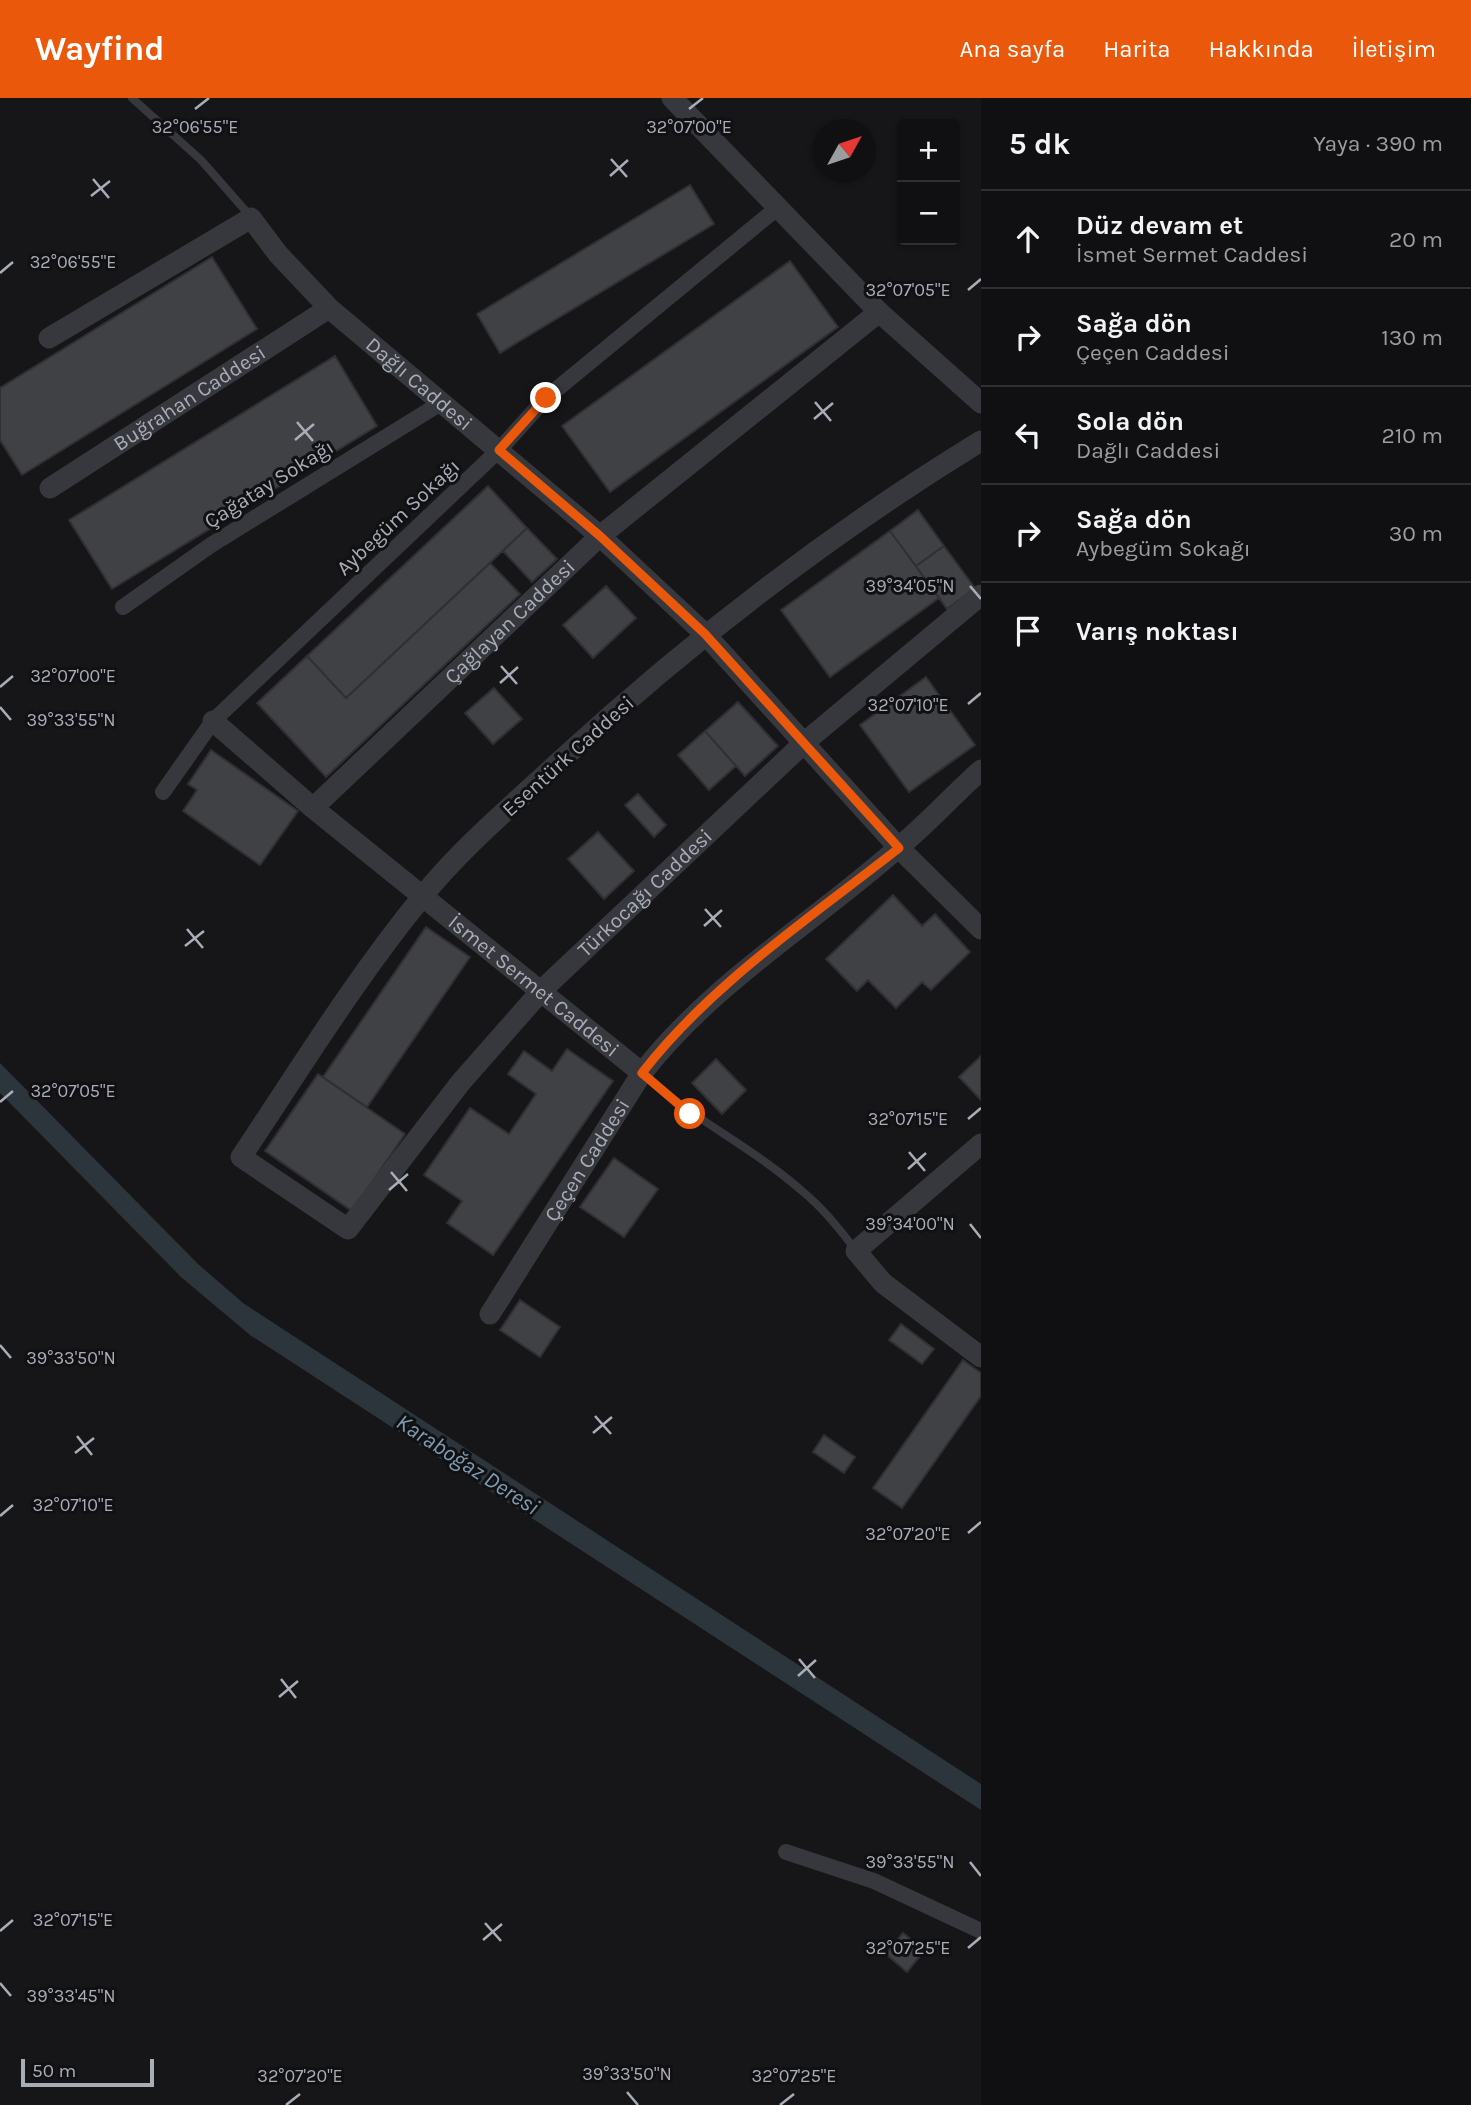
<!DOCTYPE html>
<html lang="tr">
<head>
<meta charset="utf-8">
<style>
  :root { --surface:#101012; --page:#1e1e20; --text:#f1f3f6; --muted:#9c9d9f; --line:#303032; --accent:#ea580c }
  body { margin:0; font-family:Karla,sans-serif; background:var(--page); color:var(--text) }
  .controls { position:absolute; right:21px; top:21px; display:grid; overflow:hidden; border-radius:7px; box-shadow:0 2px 5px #0004 }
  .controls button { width:63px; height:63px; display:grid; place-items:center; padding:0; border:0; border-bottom:2px solid var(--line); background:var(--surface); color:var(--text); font:35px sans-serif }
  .compass { position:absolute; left:813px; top:21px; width:63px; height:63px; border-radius:50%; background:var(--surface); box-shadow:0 2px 5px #0004; rotate:50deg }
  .scale { position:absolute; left:21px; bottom:18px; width:133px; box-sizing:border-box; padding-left:7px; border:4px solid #a8adb8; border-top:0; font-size:19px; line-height:24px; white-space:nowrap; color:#a8adb8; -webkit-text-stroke:5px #111113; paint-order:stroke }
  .stop { position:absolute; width:21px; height:21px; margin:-16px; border:5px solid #ea580c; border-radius:50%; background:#fff }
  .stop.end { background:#ea580c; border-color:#fff; box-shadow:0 2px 7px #0008 }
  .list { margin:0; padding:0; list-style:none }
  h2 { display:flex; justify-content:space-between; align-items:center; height:91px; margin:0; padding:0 28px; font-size:30px }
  h2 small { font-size:23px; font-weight:400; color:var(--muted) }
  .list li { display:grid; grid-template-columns:46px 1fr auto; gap:21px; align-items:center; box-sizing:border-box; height:98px; padding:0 28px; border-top:2px solid var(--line) }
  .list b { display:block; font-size:26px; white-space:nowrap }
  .list p { margin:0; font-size:23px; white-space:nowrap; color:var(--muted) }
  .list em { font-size:23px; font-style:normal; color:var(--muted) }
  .icon { flex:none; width:38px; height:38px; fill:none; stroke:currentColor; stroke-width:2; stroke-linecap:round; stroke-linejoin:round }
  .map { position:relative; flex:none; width:981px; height:2007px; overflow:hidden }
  header { display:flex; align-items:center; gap:42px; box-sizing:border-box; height:98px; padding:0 35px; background:var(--accent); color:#fff }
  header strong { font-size:33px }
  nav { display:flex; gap:38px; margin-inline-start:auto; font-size:24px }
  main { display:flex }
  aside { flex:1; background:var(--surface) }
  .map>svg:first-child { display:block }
</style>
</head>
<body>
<header>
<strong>Wayfind</strong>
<nav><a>Ana sayfa</a><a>Harita</a><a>Hakkında</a><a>İletişim</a></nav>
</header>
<main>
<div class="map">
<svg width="981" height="2007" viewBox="0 0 981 2007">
  <rect width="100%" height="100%" fill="#161618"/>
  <path fill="#2c353c" d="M 0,965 L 198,1166 L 243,1205 L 981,1686 L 981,1712 L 250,1237 L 181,1179 L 0,995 Z"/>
  <path fill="#404145" stroke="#303034" stroke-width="2" d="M 690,87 L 714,126 L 500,255 L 477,216 Z
    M 212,159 L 257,231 L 22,377 L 0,342 L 0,290 Z
    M 790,163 L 838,229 L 610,394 L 562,328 Z
    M 335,258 L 377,328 L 112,491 L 69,422 Z
    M 488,388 L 527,430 L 346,600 L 307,558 Z
    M 918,412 L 944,448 L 916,468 L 890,433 Z
    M 527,430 L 557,461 L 532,484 L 503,453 Z
    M 890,433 L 939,500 L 830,579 L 781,512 Z
    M 944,448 L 975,490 L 947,511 L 916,468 Z
    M 490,465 L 520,496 L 326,679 L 257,605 L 307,558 L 346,600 Z
    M 606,488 L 636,520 L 593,560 L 563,527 Z
    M 926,579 L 975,647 L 909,694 L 860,627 Z
    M 494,590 L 522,621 L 493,646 L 465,615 Z
    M 738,604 L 778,648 L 745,678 L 705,633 Z
    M 705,633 L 736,668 L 709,692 L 678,657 Z
    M 211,652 L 298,713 L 260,767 L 183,713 L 197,692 L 188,686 Z
    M 638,696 L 666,727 L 654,739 L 625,707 Z
    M 598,734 L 634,773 L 604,801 L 568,761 Z
    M 893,797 L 922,828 L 935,816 L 970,854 L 931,892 L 922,884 L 896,910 L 868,882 L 857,893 L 826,861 Z
    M 426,829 L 470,859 L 367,1009 L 323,979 Z
    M 567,951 L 613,983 L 493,1157 L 447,1125 L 462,1103 L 424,1077 L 470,1010 L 509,1036 L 536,996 L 508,976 L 524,953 L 552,973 Z
    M 981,958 L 981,1002 L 959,979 Z
    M 716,961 L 746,992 L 722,1016 L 692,985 Z
    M 318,976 L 405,1036 L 352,1113 L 265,1053 Z
    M 614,1060 L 658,1091 L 624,1139 L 580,1109 Z
    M 520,1202 L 560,1229 L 540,1259 L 500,1232 Z
    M 901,1226 L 934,1251 L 922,1266 L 889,1242 Z
    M 963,1262 L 981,1275 L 981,1298 L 902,1410 L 873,1390 Z
    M 824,1337 L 855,1359 L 844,1375 L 813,1354 Z
    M 903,1835 L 925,1852 L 907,1874 L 886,1856 Z"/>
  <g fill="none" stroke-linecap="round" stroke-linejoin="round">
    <path stroke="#37383d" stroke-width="8" d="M 132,0 L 201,62 L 251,119
      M 642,975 C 693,1022 751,1048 802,1093 C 823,1110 840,1131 856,1153"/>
    <path stroke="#37383d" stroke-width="16" d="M 123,509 L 211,447 L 441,305
      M 163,694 L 213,623 L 499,352 L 546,300 L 776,111
      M 786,1754 L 874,1783 L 981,1833"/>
    <g stroke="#37383d" stroke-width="21">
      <path d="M 672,0 L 879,214 L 981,305"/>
      <path id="s1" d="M 49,240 L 251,120 L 278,156 L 329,210 L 600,438 L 705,536 L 899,750 L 981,831"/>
      <path id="s2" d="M 981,343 C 829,436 692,542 561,662 C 514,706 462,749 422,799 C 355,881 300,971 241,1059 L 348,1131 L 461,984 L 542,892 L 805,644 L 981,497"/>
      <path id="s3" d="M 50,390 L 329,210"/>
      <path id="s4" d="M 213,623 L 313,710 L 642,975"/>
      <path id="s5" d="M 313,710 L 600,438 L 879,214"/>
      <path d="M 981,1046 L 856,1153 L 883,1185 L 981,1259"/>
      <path id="s6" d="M 490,1216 L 642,975 C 713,884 813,825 899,749 C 928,725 953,697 981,672"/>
    </g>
  </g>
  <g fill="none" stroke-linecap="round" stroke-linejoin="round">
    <path stroke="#ea580c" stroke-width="9" d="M 546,300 L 499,352 L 600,438 L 705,536 L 899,750 C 810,820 712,885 642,975 L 690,1016"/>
  </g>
  <path fill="none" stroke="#a8adb8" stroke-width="2.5" d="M 195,11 L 209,0M 689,11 L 703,0M 611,61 L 627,79M 610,78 L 628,62M 93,81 L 109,100M 91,98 L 110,83M 0,175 L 13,164M 968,192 L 981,181M 815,304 L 831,323M 814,321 L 833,305M 297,324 L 313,343M 295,342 L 314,326M 970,488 L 981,501M 501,568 L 517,586M 500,585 L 518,569M 0,589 L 13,578M 968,606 L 981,595M 0,609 L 11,622M 705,811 L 721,829M 704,828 L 722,812M 187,831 L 203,850M 185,848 L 204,833M 0,1004 L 13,993M 968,1021 L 981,1010M 909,1054 L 925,1073M 908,1071 L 926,1055M 391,1074 L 407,1093M 389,1092 L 408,1076M 970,1126 L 981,1140M 0,1247 L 11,1260M 595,1318 L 611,1336M 593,1335 L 612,1319M 77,1338 L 92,1357M 75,1355 L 94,1340M 0,1418 L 13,1407M 968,1435 L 981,1424M 799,1561 L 815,1580M 798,1578 L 816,1562M 281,1581 L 296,1600M 279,1599 L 298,1583M 970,1764 L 981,1778M 485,1825 L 501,1843M 0,1833 L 13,1822M 483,1842 L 502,1826M 968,1850 L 981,1839M 0,1885 L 11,1898M 627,1994 L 638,2007M 286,2007 L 300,1996M 780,2007 L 794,1996"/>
  <g text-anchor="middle" stroke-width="6" stroke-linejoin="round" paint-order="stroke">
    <g font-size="21" fill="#a8adb8" stroke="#111113">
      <text dy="7" stroke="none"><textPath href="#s1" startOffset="472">Dağlı Caddesi</textPath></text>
      <text dy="7" stroke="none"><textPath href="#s3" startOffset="166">Buğrahan Caddesi</textPath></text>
      <text transform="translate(269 386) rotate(-32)" y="7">Çağatay Sokağı</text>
      <text transform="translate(398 419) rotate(-43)" y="7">Aybegüm Sokağı</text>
      <text dy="7" stroke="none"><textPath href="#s5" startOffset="271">Çağlayan Caddesi</textPath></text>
      <text transform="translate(568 658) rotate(-42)" y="7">Esentürk Caddesi</text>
      <text dy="7" stroke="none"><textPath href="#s2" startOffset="1619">Türkocağı Caddesi</textPath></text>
      <text dy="7" stroke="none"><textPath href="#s4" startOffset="416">İsmet Sermet Caddesi</textPath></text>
      <text dy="7" stroke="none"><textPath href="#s6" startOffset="182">Çeçen Caddesi</textPath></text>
    </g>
    <g font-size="23" font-style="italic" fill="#7f9bb3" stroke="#111113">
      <text transform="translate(468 1366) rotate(33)" y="8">Karaboğaz Deresi</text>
    </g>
  </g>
  <g font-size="18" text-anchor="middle" fill="#a8adb8" stroke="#111113" stroke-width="6" stroke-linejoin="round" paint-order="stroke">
    <text x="195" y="35">32°06'55"E</text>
    <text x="689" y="35">32°07'00"E</text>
    <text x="73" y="170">32°06'55"E</text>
    <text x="908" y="198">32°07'05"E</text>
    <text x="910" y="494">39°34'05"N</text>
    <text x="73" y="584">32°07'00"E</text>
    <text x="908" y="613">32°07'10"E</text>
    <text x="71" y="628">39°33'55"N</text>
    <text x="73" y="999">32°07'05"E</text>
    <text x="908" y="1027">32°07'15"E</text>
    <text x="910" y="1132">39°34'00"N</text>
    <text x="71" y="1266">39°33'50"N</text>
    <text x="73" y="1413">32°07'10"E</text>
    <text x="908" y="1442">32°07'20"E</text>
    <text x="910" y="1770">39°33'55"N</text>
    <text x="73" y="1828">32°07'15"E</text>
    <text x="908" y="1856">32°07'25"E</text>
    <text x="71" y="1904">39°33'45"N</text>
    <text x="627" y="1982">39°33'50"N</text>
    <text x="300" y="1984">32°07'20"E</text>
    <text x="794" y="1984">32°07'25"E</text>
  </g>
</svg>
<div class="controls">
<button>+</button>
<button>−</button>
</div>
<svg class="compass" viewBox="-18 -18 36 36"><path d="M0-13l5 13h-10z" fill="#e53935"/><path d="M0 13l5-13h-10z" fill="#9c9d9f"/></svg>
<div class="scale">50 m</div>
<div class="stop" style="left:690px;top:1016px"></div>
<div class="stop end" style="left:546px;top:300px"></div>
</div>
<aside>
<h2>5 dk<small>Yaya · 390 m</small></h2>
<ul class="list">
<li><svg class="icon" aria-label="ahead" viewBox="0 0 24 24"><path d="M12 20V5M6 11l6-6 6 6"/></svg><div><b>Düz devam et</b><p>İsmet Sermet Caddesi</p></div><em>20 m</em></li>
<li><svg class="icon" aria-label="right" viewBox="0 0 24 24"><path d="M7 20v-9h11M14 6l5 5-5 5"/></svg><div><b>Sağa dön</b><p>Çeçen Caddesi</p></div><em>130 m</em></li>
<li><svg class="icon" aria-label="left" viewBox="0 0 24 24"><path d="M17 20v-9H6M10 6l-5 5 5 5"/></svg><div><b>Sola dön</b><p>Dağlı Caddesi</p></div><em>210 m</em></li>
<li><svg class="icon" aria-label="right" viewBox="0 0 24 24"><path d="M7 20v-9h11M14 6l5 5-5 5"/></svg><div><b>Sağa dön</b><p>Aybegüm Sokağı</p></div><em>30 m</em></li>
<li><svg class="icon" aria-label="arrive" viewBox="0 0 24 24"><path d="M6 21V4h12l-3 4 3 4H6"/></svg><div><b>Varış noktası</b></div></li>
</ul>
</aside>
</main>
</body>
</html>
